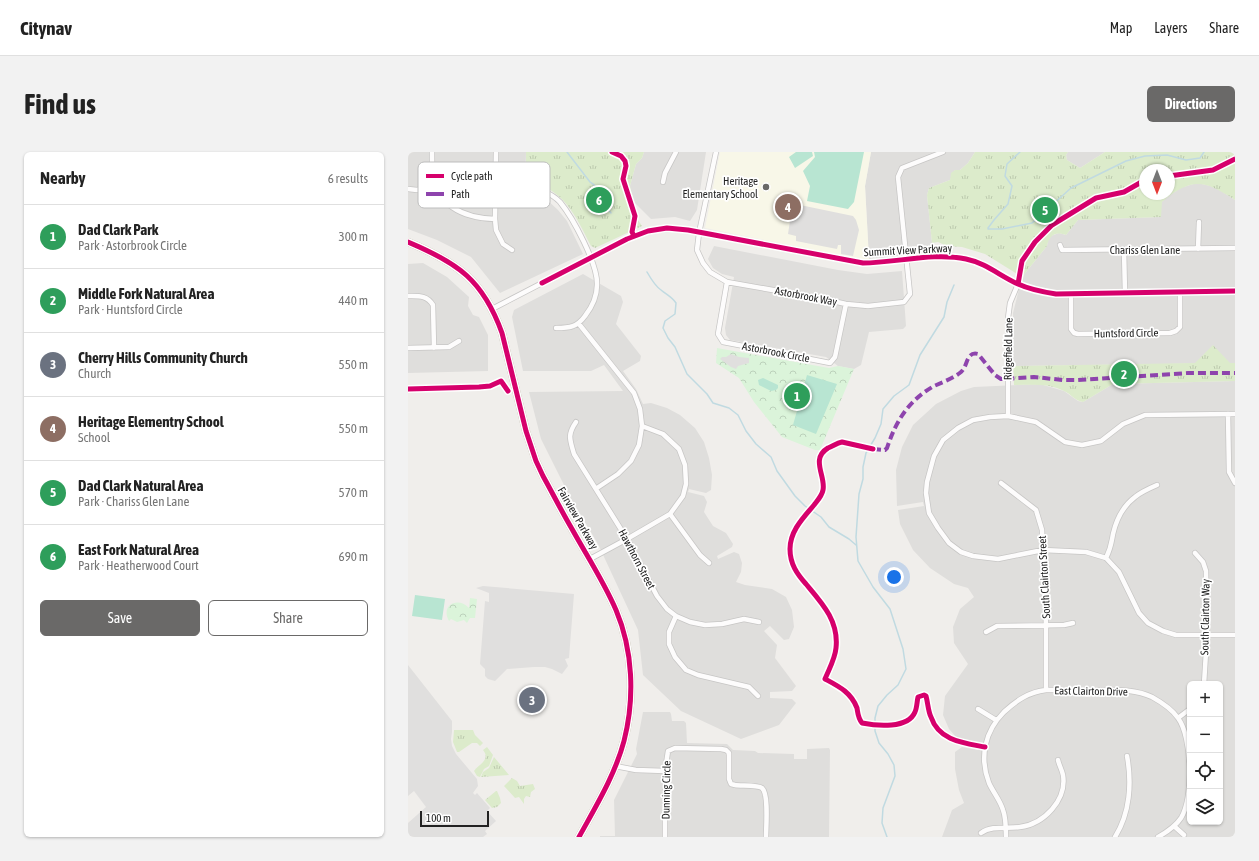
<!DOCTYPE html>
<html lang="en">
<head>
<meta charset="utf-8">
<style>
  :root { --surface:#fff; --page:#f2f2f2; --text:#222; --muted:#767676; --line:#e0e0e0; --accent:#6a6968 }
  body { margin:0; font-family:"Asap Condensed",sans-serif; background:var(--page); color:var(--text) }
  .controls { position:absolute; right:12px; bottom:12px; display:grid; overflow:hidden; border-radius:6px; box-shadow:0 1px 3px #0004 }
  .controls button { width:36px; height:36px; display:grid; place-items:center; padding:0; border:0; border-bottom:1px solid var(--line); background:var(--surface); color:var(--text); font:20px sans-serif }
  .compass { position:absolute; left:731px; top:12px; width:36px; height:36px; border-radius:50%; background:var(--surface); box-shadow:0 1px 3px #0004; rotate:180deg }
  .scale { position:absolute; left:12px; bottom:10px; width:69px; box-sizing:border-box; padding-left:4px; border:2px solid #222; border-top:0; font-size:11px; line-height:14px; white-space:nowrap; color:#222; -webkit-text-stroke:3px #fff; paint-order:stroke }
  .you { position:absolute; left:486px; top:425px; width:14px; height:14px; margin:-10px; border:3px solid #fff; border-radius:50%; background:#1a73e8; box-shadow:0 0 0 6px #1a73e833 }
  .badge { display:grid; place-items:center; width:26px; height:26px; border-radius:50%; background:var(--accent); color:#fff; font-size:13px; font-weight:700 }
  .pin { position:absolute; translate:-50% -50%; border:2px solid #fff; box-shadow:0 1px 4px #0006 }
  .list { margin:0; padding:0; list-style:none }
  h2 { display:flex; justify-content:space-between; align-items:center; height:52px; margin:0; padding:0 16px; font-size:17px }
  h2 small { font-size:13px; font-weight:400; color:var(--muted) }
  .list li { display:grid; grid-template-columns:26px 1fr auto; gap:12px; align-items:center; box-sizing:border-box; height:64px; padding:0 16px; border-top:1px solid var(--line) }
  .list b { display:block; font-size:15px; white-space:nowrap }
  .list p { margin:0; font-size:13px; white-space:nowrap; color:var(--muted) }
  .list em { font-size:13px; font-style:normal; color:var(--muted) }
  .actions { display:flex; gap:8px; padding:12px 16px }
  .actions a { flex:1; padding:9px 0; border:1px solid var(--accent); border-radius:6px; text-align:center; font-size:14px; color:var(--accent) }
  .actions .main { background:var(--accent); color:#fff }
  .icon { flex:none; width:22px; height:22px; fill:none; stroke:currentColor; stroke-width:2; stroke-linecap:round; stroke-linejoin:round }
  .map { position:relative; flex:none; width:827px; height:685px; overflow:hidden; border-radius:6px }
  header { display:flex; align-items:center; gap:24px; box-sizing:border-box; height:56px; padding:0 20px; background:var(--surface); border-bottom:1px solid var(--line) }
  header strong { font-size:19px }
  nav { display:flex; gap:22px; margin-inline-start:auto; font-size:14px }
  .intro { display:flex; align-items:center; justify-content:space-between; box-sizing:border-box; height:96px; padding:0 24px }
  h1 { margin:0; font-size:28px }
  .button { padding:10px 18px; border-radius:6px; background:var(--accent); color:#fff; font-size:14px; font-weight:700 }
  main { display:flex; gap:24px; padding:0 24px }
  aside { flex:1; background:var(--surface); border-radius:6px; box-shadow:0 1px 3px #0004 }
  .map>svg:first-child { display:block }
</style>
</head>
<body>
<header>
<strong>Citynav</strong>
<nav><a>Map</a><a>Layers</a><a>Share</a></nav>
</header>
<div class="intro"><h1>Find us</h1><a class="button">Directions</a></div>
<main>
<aside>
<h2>Nearby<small>6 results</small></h2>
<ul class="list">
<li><span class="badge" style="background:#2e9e5b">1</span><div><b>Dad Clark Park</b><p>Park · Astorbrook Circle</p></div><em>300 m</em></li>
<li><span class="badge" style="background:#2e9e5b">2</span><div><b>Middle Fork Natural Area</b><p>Park · Huntsford Circle</p></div><em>440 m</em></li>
<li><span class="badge" style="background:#6b7280">3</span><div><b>Cherry Hills Community Church</b><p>Church</p></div><em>550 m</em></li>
<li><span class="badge" style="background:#8d6e63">4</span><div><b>Heritage Elementry School</b><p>School</p></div><em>550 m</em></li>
<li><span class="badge" style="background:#2e9e5b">5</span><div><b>Dad Clark Natural Area</b><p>Park · Chariss Glen Lane</p></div><em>570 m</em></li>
<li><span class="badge" style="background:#2e9e5b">6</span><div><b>East Fork Natural Area</b><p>Park · Heatherwood Court</p></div><em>690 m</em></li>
</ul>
<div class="actions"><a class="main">Save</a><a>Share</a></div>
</aside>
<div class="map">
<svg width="827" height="685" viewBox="0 0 827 685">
  <defs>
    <pattern id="grass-tufts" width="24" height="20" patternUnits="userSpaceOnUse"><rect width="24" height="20" fill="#dcebcb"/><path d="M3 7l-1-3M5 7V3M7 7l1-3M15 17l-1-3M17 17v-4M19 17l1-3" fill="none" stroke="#bcc9ae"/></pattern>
    <pattern id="park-crowns" width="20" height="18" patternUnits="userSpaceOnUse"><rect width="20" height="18" fill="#dbf4da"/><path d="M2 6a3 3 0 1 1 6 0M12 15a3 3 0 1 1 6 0" fill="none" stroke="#bcd1bb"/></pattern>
  </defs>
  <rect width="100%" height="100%" fill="#f0eeeb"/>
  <path fill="#dfdedc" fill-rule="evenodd" d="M 0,0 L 118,0 L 117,39 L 137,46 L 150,58 L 159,69 L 175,102 L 92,141 L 63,105 L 29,88 L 0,77 Z
    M 236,0 L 298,0 L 289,58 L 282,69 L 267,65 L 243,67 L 225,49 L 222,34 L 228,12 L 234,6 Z
    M 463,0 L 567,0 L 560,11 L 552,18 L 547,18 L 542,28 L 521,36 L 519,43 L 525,100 L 461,107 L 457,34 Z
    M 660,0 L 697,0 L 672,16 L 659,8 L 658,3 Z
    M 789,31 L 807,35 L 827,48 L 827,211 L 605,214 L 605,161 L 614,125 L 639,94 L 640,88 L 643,84 L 651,81 L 658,83 L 670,68 L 753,65 L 753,50 L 772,36 Z
    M 306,94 L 430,118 L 459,122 L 494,119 L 498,174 L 495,177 L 461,180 L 453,213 L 446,217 L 430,214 L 418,205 L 322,188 L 318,183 L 317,176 L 326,125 L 314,122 L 305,116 L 300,107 Z
    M 15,111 L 39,125 L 61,145 L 60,154 L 65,163 L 71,165 L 80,183 L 80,219 L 0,221 L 0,112 Z
    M 175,122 L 213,144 L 215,150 L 208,172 L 233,204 L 232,209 L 215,219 L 228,237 L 235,252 L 243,251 L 259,256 L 272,263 L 287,276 L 296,290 L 301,306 L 304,323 L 303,338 L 298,341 L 281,337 L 280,340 L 296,344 L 299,350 L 296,360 L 305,374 L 318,381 L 325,392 L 324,395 L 309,404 L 310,407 L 326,400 L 331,402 L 334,411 L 333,420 L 328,430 L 337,433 L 364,437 L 378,445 L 384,458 L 386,475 L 381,487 L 376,488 L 362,474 L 356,479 L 369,493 L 367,506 L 388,534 L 384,539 L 362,540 L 362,546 L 384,547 L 388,551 L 371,573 L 333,587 L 273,559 L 235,523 L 230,478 L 190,392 L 162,345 L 133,287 L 121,240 L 215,239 L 196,213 L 183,219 L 115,219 L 104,165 L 106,158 Z
    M 827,229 L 827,685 L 534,685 L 544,658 L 556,651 L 551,638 L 547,617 L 547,600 L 554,595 L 570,598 L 572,592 L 549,586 L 541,577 L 535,563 L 537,544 L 560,512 L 546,491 L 545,475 L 552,457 L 566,445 L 560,436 L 546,432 L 522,416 L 505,398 L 492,372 L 490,358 L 516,354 L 515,350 L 489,354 L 488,318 L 494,295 L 505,273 L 528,252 L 553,239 L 566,235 L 632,232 L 656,239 L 670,249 L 675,250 L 705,232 ZM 782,532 L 812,532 L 812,670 L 782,670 Z
    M 235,560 L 262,560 L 263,562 L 264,569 L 276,569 L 278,571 L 279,591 L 319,592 L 325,598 L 347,599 L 350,601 L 386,602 L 386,607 L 399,607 L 399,597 L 421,596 L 422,598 L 421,685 L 192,685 L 192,684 L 207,684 L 206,648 L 229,602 L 228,597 Z"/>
  <path fill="#f8f7e8" d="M 312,0 L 463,0 L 457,34 L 461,107 L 450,107 L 297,76 Z"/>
  <path fill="url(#grass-tufts)" fill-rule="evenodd" d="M 118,0 L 236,0 L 234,6 L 228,12 L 222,34 L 230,68 L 234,74 L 187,96 L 183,94 C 167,63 156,36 118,29 Z
    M 567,0 L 660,0 L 658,3 L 659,8 L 672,16 L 697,0 L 827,0 L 827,48 C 796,28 784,25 754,50 L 753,65 L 670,68 L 658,83 C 648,79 641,83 639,94 L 614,125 L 577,102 L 554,95 L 539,94 L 530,90 L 524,91 L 519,43 L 521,36 L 542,28 L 543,21 L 547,18 L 552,18 L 560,11 ZM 737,18 L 761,18 L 761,42 L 737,42 Z
    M 805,193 L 822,211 L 827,211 L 827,229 L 705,232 L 675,250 C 667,249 663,242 656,239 C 641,231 622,233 606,233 L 605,214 L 787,211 Z
    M 46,578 L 65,578 L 67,583 L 75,591 L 72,594 L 69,591 L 64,591 L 51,600 L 49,600 L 45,590 Z
    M 79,595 L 85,603 L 81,614 L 76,617 L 72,625 L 69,624 L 66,619 C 71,612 83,608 75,598 Z
    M 86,605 L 101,623 L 73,625 L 75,620 L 81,616 Z
    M 104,626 L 109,629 L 112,634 L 125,632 L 127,637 L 123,640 L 122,645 L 118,644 L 116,647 L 116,652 L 111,645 L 107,646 L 96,634 Z
    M 88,639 L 89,639 L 92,646 L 93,651 L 89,655 L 84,656 L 77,648 Z"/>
  <path fill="url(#park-crowns)" d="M 309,196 L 421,216 L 430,214 L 446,217 L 412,298 L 407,298 L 374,285 L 346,250 L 331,226 L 308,211 Z
    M 62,446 L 69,447 L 67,466 L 62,466 L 59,471 L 56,468 L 49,470 L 43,467 L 41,469 C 32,453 50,444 61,456 Z"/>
  <path fill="#b8e5d2" d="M 388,0 L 404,0 L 405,4 L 387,16 L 381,5 Z
    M 406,0 L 456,0 L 446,50 L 440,57 L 399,49 L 402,34 L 395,19 L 407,5 Z
    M 399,223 L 429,232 L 408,282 L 385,273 Z
    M 355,226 L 370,233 L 370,236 L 368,238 L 363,239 L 351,233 L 350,228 Z
    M 7,443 L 37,447 L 34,468 L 4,464 Z"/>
  <path fill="#e0dfde" d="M 392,53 L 445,64 L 448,68 L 451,78 L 445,104 L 433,102 L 433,93 L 430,93 L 429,97 L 388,89 L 388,84 L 380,82 L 383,62 Z
    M 323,202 L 331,205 L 341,206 L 341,211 L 330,214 L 328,217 L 323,215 L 312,207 L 314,205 L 318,205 Z
    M 75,434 L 166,442 L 161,506 L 157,507 L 160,514 L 154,522 L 144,517 L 137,515 L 126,515 L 99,517 L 87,529 L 80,527 L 77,524 L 77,517 L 72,512 L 77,449 L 81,450 L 81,441 L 68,436 Z
    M 0,513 L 44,569 L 44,580 L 43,587 L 44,594 L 48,602 L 69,627 L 70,634 L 65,641 L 67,643 L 69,641 L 82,656 L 79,659 L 88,669 L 77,679 L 79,682 L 75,685 L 0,685 L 0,671 L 18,655 L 6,639 L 0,644 Z"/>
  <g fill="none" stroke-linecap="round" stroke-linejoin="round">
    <path stroke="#c0dae1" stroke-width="1.5" d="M 159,0 L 182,30 C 190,34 192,41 195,49 C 197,53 200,57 203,61
      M 580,76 L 586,68 L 600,52 L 604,34 L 597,24 L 599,12 L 612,0
      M 580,77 L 594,77 L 624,71 L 663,36 L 718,9 L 737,4 L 759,3 L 778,8 L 792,6 L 796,0
      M 239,120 C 243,127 247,134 253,138 C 259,143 264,145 268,151 L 267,162 L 257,169 L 255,176 L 260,186 L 267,195 L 279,222 L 299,242 L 305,251 L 321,256 L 330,263 L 338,279 L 348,292 L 363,305 L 369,319 L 387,344 L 397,354 L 413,365 L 421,375 L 441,387 L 448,393
      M 479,685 L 474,671 L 475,656 L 487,624 L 486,613 L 480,602 L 471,591 L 467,579 L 467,566 L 470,554 L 479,543 L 490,533 L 498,517 L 495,497 L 482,457 L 465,435 L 450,409 L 448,385 L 451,342 L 455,327 L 455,315 L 458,301 L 467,286 L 473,272 L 475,257 L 486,244 L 501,233 L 512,203 L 536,165 L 539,150 L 546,133"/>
    <g stroke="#c7c6c5" stroke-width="6">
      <path id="minor" d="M 24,0 C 24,8 24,17 25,25 C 32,57 59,66 87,67
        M 88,0 L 87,67 L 88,78 L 95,92 L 104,98
        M 308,0 L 291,81 L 289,98 L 295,111 L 302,120 L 319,130 L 416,147 L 438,152 L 460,154 L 496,150 L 502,142 L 490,25 L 494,16 L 535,0
        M 255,30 L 257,21 L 268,0
        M 88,33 C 103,34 123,33 137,40 C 142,42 148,46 152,50 C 165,66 190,112 189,133 C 189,144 184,155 177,164 C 169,175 162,176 148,176
        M 0,37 L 9,38 L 28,34
        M 652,93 L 654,98 L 827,96
        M 790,97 L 791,70
        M 716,98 L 717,141
        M 319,130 L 310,182 L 315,190 L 422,211 L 427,205 L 438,152
        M 663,142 L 663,177 L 666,181 L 670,182 L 762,181 L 768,179 L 772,175 L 772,140
        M 0,144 C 11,144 19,143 25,153 L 26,196
        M 84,157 L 219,87 C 240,78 257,75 280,78 L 455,111 C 488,111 525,100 558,107 C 578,111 592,124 610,132 C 623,138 635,140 648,142 L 827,139
        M 171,172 L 226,241 L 232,257 L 234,274 L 231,293 L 223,309 L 210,322 L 189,336
        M 0,196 L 41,195 L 51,189
        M 820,262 L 821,320 L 827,331
        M 827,262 L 737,263 L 715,272 L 693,289 L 674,293 L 657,290 L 628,270 L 600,264 L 582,265 L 565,268 L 550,276 L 535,288 L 526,304 L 519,330 L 518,341 L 521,361 L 530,376 L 541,391 L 553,400 L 565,404 L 590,407 L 635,398 L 678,400 L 698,406 L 711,420 L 731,461 L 740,471 L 755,479 L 768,483 L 827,483
        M 600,264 L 600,166 L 602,151 L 610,132
        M 168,270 C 159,283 162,288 166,302 L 219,387 L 249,444 L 259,457 L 268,464 L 282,470 L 297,473 L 314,472 L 336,467 L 351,470
        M 593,331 L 628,358 L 634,378 L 638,473 L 638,538
        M 262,362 L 292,403 L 301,411
        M 787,401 L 795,410 L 798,419 L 799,484 L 796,532
        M 698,406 C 703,396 703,393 705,382 C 708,369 715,354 727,345 C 733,340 742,336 749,333
        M 182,407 L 219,387 L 262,362 L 275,344 L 278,332 L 277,313 L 271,297 L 255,282 L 234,274
        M 268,464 L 261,480 L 261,492 L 267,505 L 278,518 L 290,523 L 341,535 L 350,544
        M 578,480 L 589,474 L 656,473 L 665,471
        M 570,557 L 588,568
        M 770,566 L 782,557
        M 207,614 L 228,618 L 257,619
        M 766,674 L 776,683
        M 573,681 C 584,673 600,677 612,675 C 636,672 659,648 655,623 C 654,618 651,613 650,608
        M 257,685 L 257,619 L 260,599 L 267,596 L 313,597 L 318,598 L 321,601 L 321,627 L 323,632 L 327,633 C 332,634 350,633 354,636 C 361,642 358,676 358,685
        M 598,685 C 598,676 598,666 595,658 C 592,648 585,640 581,631 C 571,605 577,579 596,560 C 609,548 621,540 638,538 C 655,538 673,538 690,538 C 708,538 727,537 744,545 C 753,550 764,557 770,566 C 784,585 786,645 773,666 C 767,675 759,680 750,685
        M 707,685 C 722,661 724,631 719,604"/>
    </g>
    <g stroke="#a69c87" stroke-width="8">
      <path id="major" d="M 0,90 C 50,111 75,128 94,181 L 118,279 L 128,309 L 135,324 C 145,342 154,360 164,377 C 179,404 196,430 208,458 C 225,498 227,546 216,589 C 207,623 188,654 171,685"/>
    </g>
    <use href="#minor" stroke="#fdfcfc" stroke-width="4.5"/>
    <use href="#major" stroke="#f2ede7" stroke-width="6"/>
    <path stroke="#8e44ad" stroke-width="4" stroke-dasharray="8 4" stroke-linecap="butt" d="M 465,297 L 477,298 L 479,296 C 488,269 500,249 526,234 C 535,230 546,226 553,220 C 560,214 558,199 570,202 L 587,223 L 593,227 L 626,225 L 655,228 L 670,228 L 780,221 L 827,221"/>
    <g stroke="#fff" stroke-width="8">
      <path id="cycleway" d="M 204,0 L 213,4 L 217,9 L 218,14 L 215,27 L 227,64 L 224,80 L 226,84
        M 761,24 L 805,18 L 827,7
        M 0,90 C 50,111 75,128 94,181 L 118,279 L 128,309 L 135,324 C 145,342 154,360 164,377 C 179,404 196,430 208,458 C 225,498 227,546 216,589 C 207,623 188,654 171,685
        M 134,131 L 219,87 L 240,79 L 259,76 L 280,78 L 455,111 C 488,111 525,100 558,107 C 578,111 592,124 610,132 C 623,138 635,140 648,142 L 827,139
        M 610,132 L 614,109 L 627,90 L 644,73 L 688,46 L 716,40 L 737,28
        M 0,237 L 71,235 L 82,234 L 93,229 L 100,239
        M 465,297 L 434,290 C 429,291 425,294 420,296 C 402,307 418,324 415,338 C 414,344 409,349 406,353 C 395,366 382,379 382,397 C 382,412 389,422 398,432 C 414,451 431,469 428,496 C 427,507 421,517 417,527 C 430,534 443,540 449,556 C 450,562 450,566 454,571 C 469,574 500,577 507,560 C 509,556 509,549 510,545 L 516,543 L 518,544 C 520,551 520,559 523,565 C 531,589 556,591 577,595"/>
    </g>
    <use href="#cycleway" stroke="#d6006c" stroke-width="5"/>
  </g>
  <circle fill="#6a6968" stroke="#fff" stroke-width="1.5" cx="358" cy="35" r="4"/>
  <g text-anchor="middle" stroke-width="3.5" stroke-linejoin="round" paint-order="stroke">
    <g font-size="11" fill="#222" stroke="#fff" text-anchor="end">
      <text x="350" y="33">Heritage<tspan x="350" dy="13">Elementary School</tspan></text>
    </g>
    <g font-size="11" fill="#222" stroke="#fff">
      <text transform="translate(500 98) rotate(-3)" y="4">Summit View Parkway</text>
      <text x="737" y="102">Chariss Glen Lane</text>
      <text transform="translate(398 144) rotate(11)" y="4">Astorbrook Way</text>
      <text transform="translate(718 181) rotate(-1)" y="4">Huntsford Circle</text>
      <text transform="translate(600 197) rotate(-89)" y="4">Ridgefield Lane</text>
      <text transform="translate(368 200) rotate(11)" y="4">Astorbrook Circle</text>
      <text transform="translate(170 366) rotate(60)" y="4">Fairview Parkway</text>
      <text transform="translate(229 407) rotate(62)" y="4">Hawthorn Street</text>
      <text transform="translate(636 425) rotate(-93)" y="4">South Clairton Street</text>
      <text transform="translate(797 465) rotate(-89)" y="4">South Clairton Way</text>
      <text transform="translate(683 539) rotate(1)" y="4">East Clairton Drive</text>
      <text transform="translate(258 638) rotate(-89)" y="4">Dunning Circle</text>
    </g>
  </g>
  <rect x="10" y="10" width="132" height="46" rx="6" fill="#fff" stroke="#bdbdbd" stroke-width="1"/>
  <rect x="18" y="22" width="18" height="4" fill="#d6006c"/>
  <rect x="18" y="40" width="18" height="4" fill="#8e44ad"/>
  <g font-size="11" fill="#222">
    <text x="43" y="28">Cycle path</text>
    <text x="43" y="46">Path</text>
  </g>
</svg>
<div class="controls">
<button>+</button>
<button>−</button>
<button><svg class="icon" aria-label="locate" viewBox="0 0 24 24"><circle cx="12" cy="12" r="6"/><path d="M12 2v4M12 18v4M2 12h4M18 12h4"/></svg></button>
<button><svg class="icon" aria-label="layers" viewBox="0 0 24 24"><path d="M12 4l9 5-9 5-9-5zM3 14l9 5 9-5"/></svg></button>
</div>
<svg class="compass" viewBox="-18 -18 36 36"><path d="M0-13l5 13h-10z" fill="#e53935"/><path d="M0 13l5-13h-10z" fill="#767676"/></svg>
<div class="scale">100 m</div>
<div class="you"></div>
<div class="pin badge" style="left:389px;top:244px;background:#2e9e5b">1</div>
<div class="pin badge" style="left:716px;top:222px;background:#2e9e5b">2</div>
<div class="pin badge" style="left:124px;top:548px;background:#6b7280">3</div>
<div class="pin badge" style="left:380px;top:55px;background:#8d6e63">4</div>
<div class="pin badge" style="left:637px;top:58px;background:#2e9e5b">5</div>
<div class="pin badge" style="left:191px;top:48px;background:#2e9e5b">6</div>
</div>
</main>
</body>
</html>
